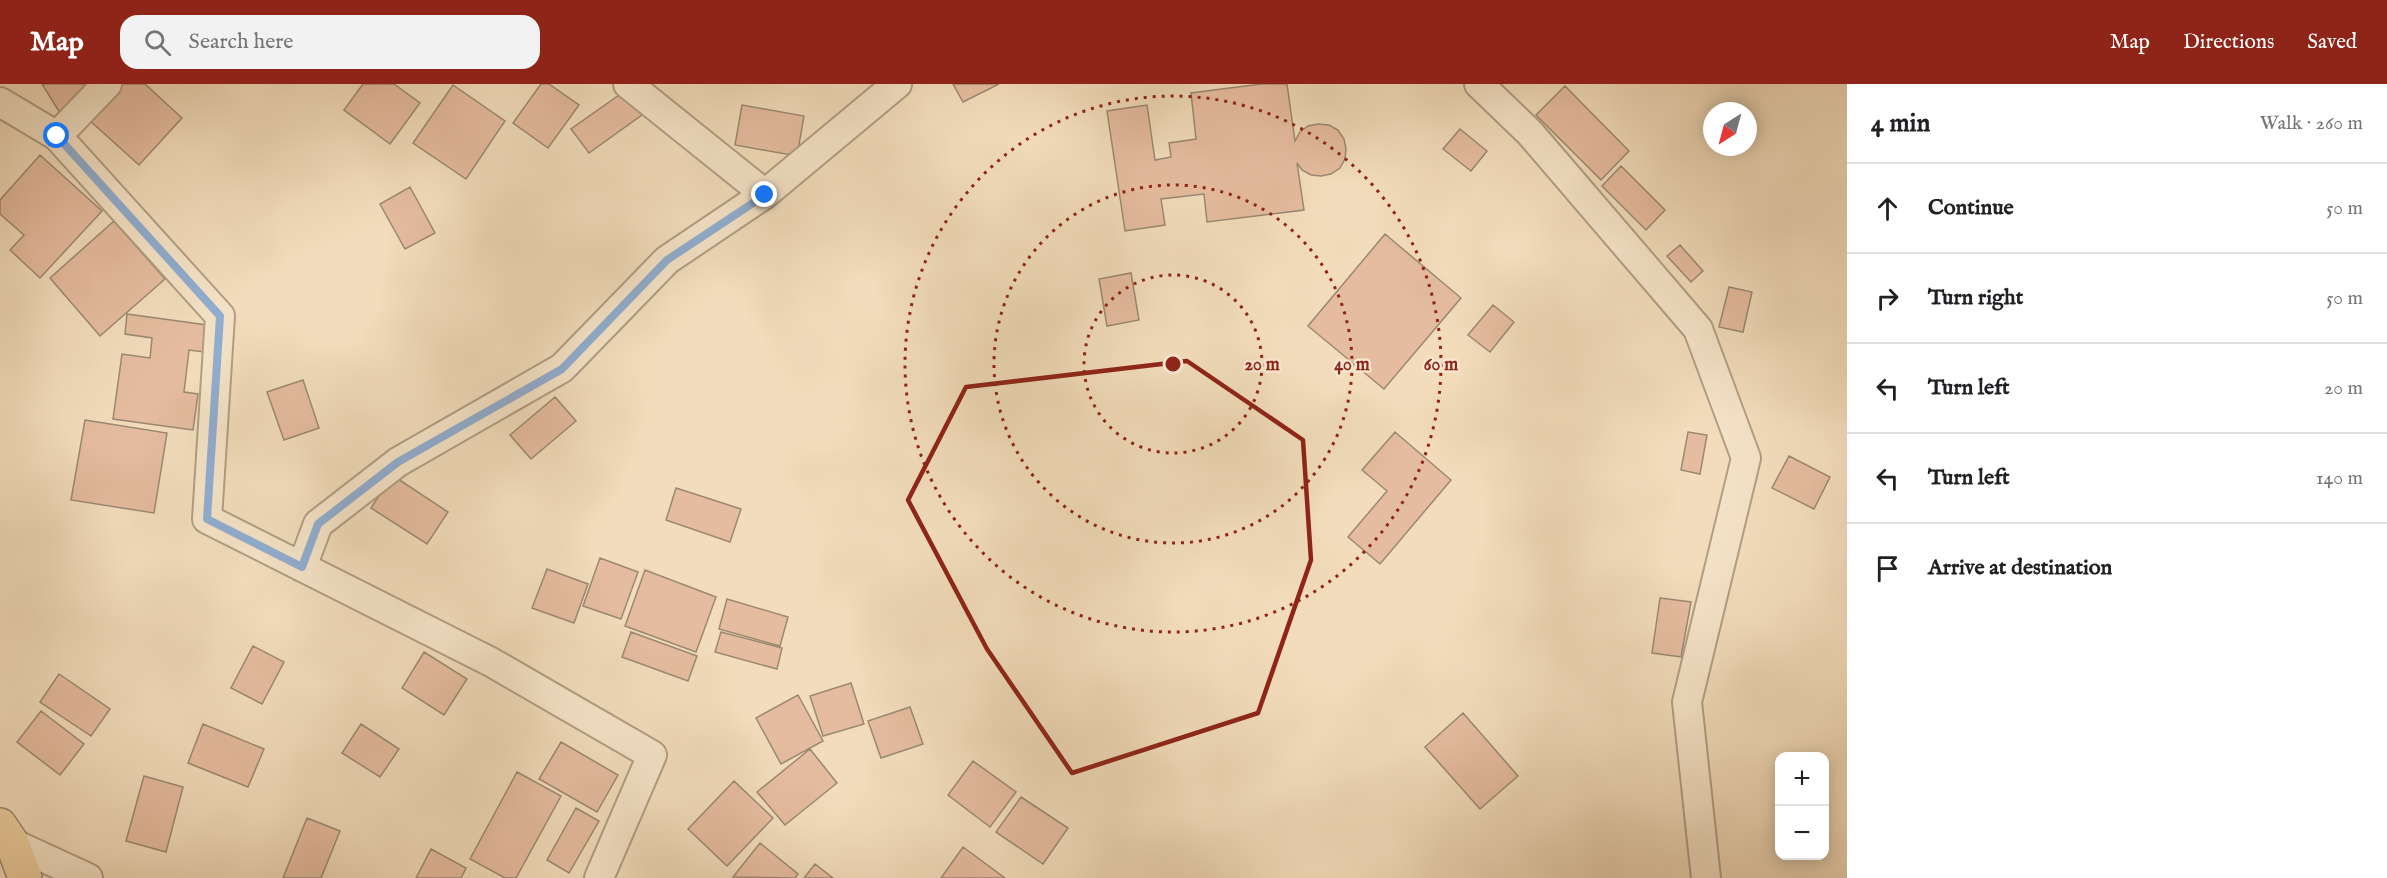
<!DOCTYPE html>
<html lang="en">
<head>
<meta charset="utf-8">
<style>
  :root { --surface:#fff; --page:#f2f2f2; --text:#202124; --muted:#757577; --line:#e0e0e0; --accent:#8f2418 }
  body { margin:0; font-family:"IM FELL English",serif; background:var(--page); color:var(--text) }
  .controls { position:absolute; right:18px; bottom:18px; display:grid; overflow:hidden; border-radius:12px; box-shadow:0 3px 15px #0003 }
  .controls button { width:54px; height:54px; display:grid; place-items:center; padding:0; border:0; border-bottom:2px solid var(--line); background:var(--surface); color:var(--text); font:30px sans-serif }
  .compass { position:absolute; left:1703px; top:18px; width:54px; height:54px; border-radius:50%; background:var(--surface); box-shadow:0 3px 15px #0003; rotate:216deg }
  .stop { position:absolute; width:18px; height:18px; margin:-14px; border:4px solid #1a73e8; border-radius:50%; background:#fff }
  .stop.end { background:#1a73e8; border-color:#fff; box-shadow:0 2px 6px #0008 }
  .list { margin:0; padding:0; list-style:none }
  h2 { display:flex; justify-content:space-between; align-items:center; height:78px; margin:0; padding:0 24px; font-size:26px }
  h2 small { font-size:20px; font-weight:400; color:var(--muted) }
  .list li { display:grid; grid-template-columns:39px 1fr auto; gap:18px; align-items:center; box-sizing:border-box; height:90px; padding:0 24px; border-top:2px solid var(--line) }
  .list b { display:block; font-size:22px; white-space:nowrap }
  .list em { font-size:20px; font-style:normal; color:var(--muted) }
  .icon { flex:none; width:33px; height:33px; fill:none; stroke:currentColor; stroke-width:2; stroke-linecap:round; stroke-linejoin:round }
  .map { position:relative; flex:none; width:1847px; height:794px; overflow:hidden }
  header { display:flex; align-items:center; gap:36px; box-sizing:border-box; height:84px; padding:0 30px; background:var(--accent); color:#fff }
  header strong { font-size:28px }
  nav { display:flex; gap:33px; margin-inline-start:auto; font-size:21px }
  .search { width:420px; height:54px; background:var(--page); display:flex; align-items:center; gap:15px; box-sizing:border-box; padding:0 21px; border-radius:18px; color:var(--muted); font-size:22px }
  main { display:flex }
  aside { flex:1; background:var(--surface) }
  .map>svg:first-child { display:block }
</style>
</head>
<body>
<header>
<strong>Map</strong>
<div class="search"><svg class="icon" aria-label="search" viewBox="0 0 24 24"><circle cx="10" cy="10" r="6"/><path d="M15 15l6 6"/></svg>Search here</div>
<nav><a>Map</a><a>Directions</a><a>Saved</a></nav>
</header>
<main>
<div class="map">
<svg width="1847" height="794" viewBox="0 0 1847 794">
  <rect width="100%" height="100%" fill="#f2dcbb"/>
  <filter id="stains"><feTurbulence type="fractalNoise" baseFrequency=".00333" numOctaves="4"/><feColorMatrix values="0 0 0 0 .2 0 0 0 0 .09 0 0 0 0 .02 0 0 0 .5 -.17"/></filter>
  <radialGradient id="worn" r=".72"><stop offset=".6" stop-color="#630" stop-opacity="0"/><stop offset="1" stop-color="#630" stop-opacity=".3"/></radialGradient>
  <path fill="#d5947d" stroke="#32241a" stroke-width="1.5" d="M 42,0 L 89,0 L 60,29 Z
    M 120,0 L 145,0 L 182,34 L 139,81 L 88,35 Z
    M 363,0 L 394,0 L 420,19 L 390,60 L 344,26 Z
    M 541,0 L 549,0 L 579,21 L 548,64 L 513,39 Z
    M 953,0 L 999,0 L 963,18 Z
    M 1261,0 L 1287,0 L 1295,57 L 1300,48 L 1308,42 L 1318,40 L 1329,41 L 1338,46 L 1344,55 L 1346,65 L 1345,75 L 1340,84 L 1331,90 L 1321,92 L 1311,91 L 1302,86 L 1297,79 L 1304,126 L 1207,138 L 1204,110 L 1161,115 L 1165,141 L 1125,147 L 1107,27 L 1147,21 L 1155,76 L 1171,73 L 1169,59 L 1196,55 L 1191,9 Z
    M 453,1 L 505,37 L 466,95 L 413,59 Z
    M 1565,2 L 1629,67 L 1601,96 L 1536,31 Z
    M 629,4 L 646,28 L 589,69 L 571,45 Z
    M 742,21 L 804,32 L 797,72 L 735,61 Z
    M 1460,45 L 1487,67 L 1471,87 L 1443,65 Z
    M 40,71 L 102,127 L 40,194 L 10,166 L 24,151 L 0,130 L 0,116 Z
    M 1621,82 L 1665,126 L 1646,146 L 1602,102 Z
    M 410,103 L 435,149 L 405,165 L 380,120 Z
    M 114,137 L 165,195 L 100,252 L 50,194 Z
    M 1385,150 L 1461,214 L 1384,305 L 1308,242 Z
    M 1680,161 L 1703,187 L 1691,198 L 1667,172 Z
    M 1131,189 L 1139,236 L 1107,242 L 1099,195 Z
    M 1729,203 L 1752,208 L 1743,248 L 1719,243 Z
    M 1493,221 L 1514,238 L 1490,268 L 1468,251 Z
    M 127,230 L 207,241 L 204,268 L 189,266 L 184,308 L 198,310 L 193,346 L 113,335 L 122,270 L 150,274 L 152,254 L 125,250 Z
    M 303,296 L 319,344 L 284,356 L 267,308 Z
    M 555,313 L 576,337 L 531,375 L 510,351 Z
    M 85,336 L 167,349 L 154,429 L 71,416 Z
    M 1395,348 L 1451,396 L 1380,480 L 1348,453 L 1387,407 L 1362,386 Z
    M 1688,348 L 1707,351 L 1700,390 L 1681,386 Z
    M 1789,372 L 1830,393 L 1814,425 L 1772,404 Z
    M 392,391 L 448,428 L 427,460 L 371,424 Z
    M 676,404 L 741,425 L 730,458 L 666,436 Z
    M 600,474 L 638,488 L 621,535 L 583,522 Z
    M 547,485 L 588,500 L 574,539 L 532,524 Z
    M 645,486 L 716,513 L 696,568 L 625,542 Z
    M 1660,514 L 1691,518 L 1681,573 L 1652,569 Z
    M 727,515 L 788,533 L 780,562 L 719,545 Z
    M 631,548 L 697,572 L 688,597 L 622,573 Z
    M 721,548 L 782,564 L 777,585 L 715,568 Z
    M 253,562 L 284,578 L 262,620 L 231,604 Z
    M 424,568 L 467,595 L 444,631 L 402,604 Z
    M 59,590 L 110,625 L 91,652 L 40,618 Z
    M 851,599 L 864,640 L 823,652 L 810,612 Z
    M 798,611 L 823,657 L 781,680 L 756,634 Z
    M 910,623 L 923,660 L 881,674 L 868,637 Z
    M 41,627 L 84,660 L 60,691 L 17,658 Z
    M 1463,629 L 1518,692 L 1480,725 L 1425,663 Z
    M 203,640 L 264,665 L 248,703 L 188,679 Z
    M 361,640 L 399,665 L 380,693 L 342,669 Z
    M 561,658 L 618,691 L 597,728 L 539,695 Z
    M 810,665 L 837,699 L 785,741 L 757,708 Z
    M 973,677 L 1016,708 L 990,743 L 948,711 Z
    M 517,688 L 561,712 L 516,794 L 505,794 L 470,775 Z
    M 144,692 L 183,703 L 166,768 L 126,757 Z
    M 734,697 L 773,734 L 727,782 L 688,745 Z
    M 1021,713 L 1068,744 L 1043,780 L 996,748 Z
    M 576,724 L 599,737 L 569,789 L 547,776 Z
    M 307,734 L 340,747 L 321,794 L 283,794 Z
    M 760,759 L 798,790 L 795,794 L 733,793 Z
    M 963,763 L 1005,794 L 941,794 Z
    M 431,765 L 466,784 L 461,794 L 416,794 Z
    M 815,780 L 833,794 L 804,794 Z"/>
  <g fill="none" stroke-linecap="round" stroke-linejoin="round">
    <g stroke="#625242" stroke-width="32">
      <path id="minor" d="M 628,0 L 765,110 L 897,0
        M 1479,0 L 1530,49 L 1698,245 L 1746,374 L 1687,618 L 1706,794
        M 0,18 L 57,52 L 220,232 L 207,435 L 491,578 L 652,671 L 599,794
        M 57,52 L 107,0
        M 302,483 L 318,440 L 398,378 L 562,284 L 667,176 L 765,110
        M 12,759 L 88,794"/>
    </g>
    <g stroke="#32241a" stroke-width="36">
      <path id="trunk" d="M 0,741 L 12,759 L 25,794"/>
    </g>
    <use href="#minor" stroke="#f7e8d3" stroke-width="28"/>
    <use href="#trunk" stroke="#e9be7e" stroke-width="33"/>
  </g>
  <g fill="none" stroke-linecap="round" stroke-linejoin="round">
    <path stroke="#1a73e8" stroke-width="8" d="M 57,52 L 220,232 L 207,435 L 302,483 L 318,440 L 398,378 L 562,285 L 667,176 L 765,111"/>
  </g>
  <path d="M0 0H1847V794H0ZM 1187,277 L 1303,356 L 1311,476 L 1258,629 L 1072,689 L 987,565 L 908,416 L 966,303 Z" fill="#f2dcbb" fill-opacity=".55" fill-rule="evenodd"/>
  <path fill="none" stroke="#8f2418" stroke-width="4.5" stroke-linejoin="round" d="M 1187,277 L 1303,356 L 1311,476 L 1258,629 L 1072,689 L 987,565 L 908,416 L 966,303 Z"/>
  <g fill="none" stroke="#8f2418" stroke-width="3" stroke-dasharray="3 6">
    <circle cx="1173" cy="280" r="89"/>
    <circle cx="1173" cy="280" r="179"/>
    <circle cx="1173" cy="280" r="268"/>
  </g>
  <circle cx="1173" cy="280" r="9" fill="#8f2418" stroke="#f7e8d3" stroke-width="3"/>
  <g font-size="18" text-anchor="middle" font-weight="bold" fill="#8f2418" stroke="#f7e8d3" stroke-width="4.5" stroke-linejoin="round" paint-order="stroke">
    <text x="1262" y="286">20 m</text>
    <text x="1352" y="286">40 m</text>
    <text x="1441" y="286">60 m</text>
  </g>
  <rect width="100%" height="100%" filter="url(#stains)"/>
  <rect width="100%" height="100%" fill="url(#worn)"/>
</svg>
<div class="controls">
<button>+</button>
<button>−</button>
</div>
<svg class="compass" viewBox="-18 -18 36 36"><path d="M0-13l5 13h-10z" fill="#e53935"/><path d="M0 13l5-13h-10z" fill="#757577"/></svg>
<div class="stop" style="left:57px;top:52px"></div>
<div class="stop end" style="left:765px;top:111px"></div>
</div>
<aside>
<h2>4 min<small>Walk · 260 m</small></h2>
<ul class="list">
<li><svg class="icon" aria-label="ahead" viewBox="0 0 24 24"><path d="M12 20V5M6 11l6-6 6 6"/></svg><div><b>Continue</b></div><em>50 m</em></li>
<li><svg class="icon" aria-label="right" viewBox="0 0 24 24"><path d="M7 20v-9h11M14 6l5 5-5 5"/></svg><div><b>Turn right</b></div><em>50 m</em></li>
<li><svg class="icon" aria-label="left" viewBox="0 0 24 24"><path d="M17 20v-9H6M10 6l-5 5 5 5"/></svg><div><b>Turn left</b></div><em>20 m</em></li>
<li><svg class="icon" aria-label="left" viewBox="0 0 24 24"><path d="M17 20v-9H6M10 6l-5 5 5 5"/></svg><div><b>Turn left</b></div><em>140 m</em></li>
<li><svg class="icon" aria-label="arrive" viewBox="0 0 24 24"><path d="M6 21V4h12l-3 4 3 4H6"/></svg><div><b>Arrive at destination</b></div></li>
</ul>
</aside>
</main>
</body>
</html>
